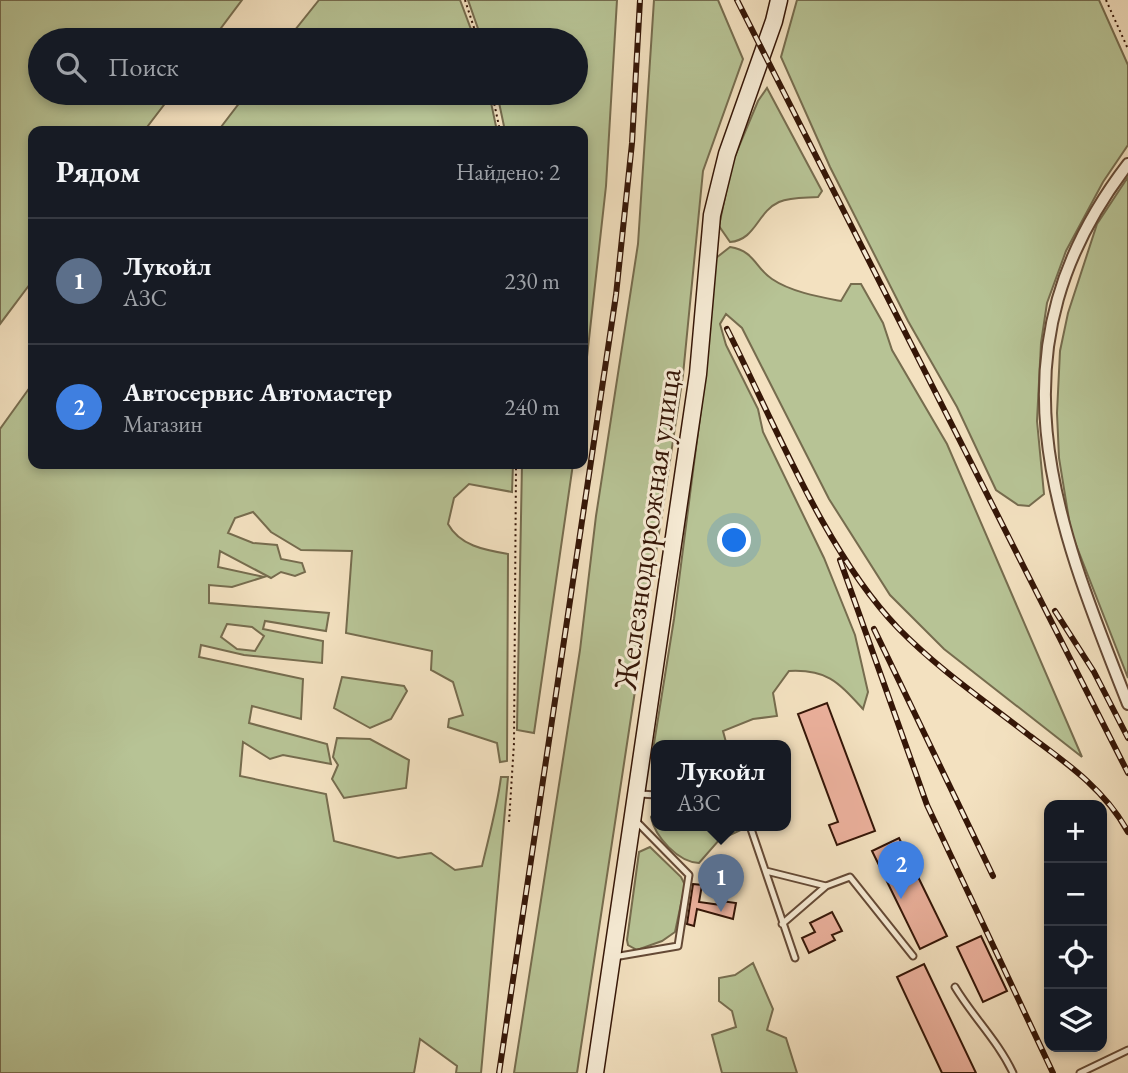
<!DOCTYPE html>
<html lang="ru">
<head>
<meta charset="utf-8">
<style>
  :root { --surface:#171b24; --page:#20242c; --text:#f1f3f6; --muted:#9ea1a6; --line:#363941; --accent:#c59692 }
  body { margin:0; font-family:"EB Garamond",serif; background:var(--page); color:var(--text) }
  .controls { position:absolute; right:21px; bottom:21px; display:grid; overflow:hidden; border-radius:14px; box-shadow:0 4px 10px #0003 }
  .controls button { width:63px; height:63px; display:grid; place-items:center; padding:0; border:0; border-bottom:2px solid var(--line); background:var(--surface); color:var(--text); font:35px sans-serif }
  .you { position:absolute; left:735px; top:541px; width:24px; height:24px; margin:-18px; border:5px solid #fff; border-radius:50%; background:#1a73e8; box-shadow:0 0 0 10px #1a73e833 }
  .badge { display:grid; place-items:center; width:46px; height:46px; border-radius:50%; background:var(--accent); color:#fff; font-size:23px; font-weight:700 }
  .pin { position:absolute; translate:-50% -58px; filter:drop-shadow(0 2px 4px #0008) }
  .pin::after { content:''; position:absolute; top:37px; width:24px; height:21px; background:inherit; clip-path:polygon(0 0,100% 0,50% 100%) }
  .popup { position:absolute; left:651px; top:740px; width:140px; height:91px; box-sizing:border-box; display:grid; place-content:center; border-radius:14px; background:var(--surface); filter:drop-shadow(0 2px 5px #0005); font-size:23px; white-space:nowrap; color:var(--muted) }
  .popup b { font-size:26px; color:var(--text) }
  .popup::after { content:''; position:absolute; left:50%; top:100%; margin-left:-14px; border:14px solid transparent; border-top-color:var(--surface) }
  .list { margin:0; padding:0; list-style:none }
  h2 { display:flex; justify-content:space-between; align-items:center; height:91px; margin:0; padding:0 28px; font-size:30px }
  h2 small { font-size:23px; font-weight:400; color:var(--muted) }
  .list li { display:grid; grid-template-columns:46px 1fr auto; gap:21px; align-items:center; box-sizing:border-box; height:126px; padding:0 28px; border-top:2px solid var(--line) }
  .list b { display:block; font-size:26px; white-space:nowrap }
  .list p { margin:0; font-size:23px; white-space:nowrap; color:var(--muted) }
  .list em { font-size:23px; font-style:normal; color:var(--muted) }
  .icon { flex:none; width:38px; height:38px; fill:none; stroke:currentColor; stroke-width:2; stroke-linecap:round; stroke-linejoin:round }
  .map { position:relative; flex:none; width:1128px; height:1073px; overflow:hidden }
  .search { position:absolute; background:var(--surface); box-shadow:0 4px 10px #0003; left:28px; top:28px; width:560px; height:77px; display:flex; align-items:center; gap:18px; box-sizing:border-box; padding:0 24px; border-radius:38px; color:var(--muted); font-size:26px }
  .panel { position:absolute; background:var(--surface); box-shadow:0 4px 10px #0003; left:28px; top:126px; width:560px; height:343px; border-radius:14px }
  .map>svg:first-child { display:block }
</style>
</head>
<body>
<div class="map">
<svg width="1128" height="1073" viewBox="0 0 1128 1073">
  <rect width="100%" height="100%" fill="#f3e1c0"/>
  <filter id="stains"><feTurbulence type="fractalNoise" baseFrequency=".00286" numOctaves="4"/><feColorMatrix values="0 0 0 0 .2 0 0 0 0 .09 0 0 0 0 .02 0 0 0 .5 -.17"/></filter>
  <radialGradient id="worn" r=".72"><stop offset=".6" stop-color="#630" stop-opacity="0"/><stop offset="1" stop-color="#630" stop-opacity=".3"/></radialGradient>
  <path fill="#b7c395" stroke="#766c4e" stroke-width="2" fill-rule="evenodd" d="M 0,0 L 242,0 L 212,40 L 40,40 L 40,93 L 173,93 L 144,131 L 33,131 L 33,280 L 0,324 Z
    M 319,0 L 460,0 L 475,40 L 287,40 Z
    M 468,0 L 617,0 L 606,186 L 583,393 L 583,131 L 505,131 L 497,93 L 576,93 L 576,40 L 482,40 Z
    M 654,0 L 718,0 L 743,59 L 703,171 L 683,375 L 577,1073 L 514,1073 L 580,650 L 596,516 L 638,244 Z
    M 797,0 L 1099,0 L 1128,65 L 1128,145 L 1103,182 L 1066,251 L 1047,303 L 1041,343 L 1037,421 L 1044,494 L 1029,506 L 1018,505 L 996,490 L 957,407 L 908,321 L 830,167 L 781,57 Z
    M 767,88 L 822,191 L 818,197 C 805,198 791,197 779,202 C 757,212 756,240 730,242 L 719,226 L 732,163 L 758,101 Z
    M 247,93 L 489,93 L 497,131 L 218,131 Z
    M 1128,177 L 1128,678 L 1071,532 L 1059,458 L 1057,413 L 1060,351 L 1068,313 L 1097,224 Z
    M 730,247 C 755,251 755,268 772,279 C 791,292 820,297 841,301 L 851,284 L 861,284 L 883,323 L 892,350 L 947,444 L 1082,757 L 944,649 L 890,595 L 829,499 L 742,328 L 726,314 L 720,324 L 726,345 L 758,409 L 763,432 L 824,558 L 855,635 L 868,692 L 863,709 C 838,682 827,669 789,671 L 773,693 L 777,716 L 753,719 L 723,731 L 727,746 L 656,746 L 656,782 L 652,781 L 652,756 L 674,619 L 705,378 L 713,270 L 716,258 Z
    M 33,383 L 33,464 L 513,464 L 512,492 L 469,484 L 454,498 L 448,524 C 460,546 485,550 508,554 L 507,761 L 500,762 L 497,743 L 448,727 L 449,719 L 463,715 L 453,682 L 431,670 L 432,651 L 346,633 L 352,551 L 301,550 L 271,532 L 253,512 L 235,518 L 228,533 L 253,543 L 277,545 L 281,559 L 302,563 L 305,572 L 295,576 L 281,572 L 271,578 L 220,551 L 218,567 L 264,577 L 232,587 L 209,585 L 209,603 L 329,613 L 326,631 L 265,621 L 263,629 L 323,641 L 322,663 L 244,655 L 201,645 L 199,657 L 303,679 L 301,719 L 252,706 L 249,723 L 327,744 L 331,764 L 283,755 L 270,759 L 243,742 L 240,776 L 326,794 L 334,841 L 398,858 L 431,853 L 455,870 L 482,866 C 489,836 497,808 501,777 L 508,777 L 481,1073 L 456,1073 L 457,1066 L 420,1039 L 414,1073 L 0,1073 L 0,429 ZM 227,624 L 252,627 L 264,636 L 255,651 L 237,649 L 221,637 Z
    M 522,464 L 573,464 L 534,733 L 517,730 Z
    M 342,677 L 404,686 L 407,691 L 391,719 L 370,728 L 334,708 Z
    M 337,738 L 370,739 L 409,760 L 406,788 L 344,798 L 332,779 L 338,765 L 333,757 Z
    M 656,809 L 656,826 L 742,826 L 743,829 L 719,840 L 699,863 C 678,862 655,837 651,817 Z
    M 650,847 L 681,877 L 685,885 L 675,932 L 662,941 L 637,950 L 628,945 L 627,940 L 639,852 Z
    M 753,963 L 773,1009 L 767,1030 L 786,1038 L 797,1073 L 722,1073 L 712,1035 L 736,1027 L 732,1011 L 719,1001 L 719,978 L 735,975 Z"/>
  <path fill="#ecb19d" stroke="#351607" stroke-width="2" d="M 827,703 L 875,831 L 837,845 L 829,825 L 838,822 L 798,714 Z
    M 899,838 L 947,936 L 920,949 L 872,851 Z
    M 693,884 L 702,885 L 699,902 L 721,905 L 721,901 L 736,903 L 733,919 L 697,909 L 694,926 L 687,924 Z
    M 832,912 L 842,931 L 832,935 L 835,940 L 809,953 L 802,938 L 815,932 L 810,923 Z
    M 981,936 L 1007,991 L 983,1002 L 957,947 Z
    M 924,964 L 976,1073 L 942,1073 L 897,977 Z"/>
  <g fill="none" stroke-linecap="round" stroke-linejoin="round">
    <g stroke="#644935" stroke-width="9">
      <path id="service" d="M 640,794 L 656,795
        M 750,826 L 795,958
        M 766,871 L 826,886 L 850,877 L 913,956
        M 782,924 L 826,886
        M 614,957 L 678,946 L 689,875 L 636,821
        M 955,987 C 973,1017 998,1041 1013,1073
        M 1080,1073 L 1128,1050"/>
    </g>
    <g stroke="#644935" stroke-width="14">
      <path id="minor" d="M 1128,164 C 987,348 1052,513 1128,704"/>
    </g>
    <g stroke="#351607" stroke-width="19">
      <path id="secondary" d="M 595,1073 L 698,374 L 712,215 L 727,154 L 774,21 L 779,0"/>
    </g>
    <path stroke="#351607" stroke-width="2" stroke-dasharray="2 3.5" stroke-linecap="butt" d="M 465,0 L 478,40
      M 1106,0 L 1128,49
      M 492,93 L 500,131
      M 509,822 L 514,743 L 516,464"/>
    <use href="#service" stroke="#f7ecd6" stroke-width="5"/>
    <use href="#minor" stroke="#f7ecd6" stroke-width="10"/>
    <use href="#secondary" stroke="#f7ecd6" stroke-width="16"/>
    <g stroke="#351607" stroke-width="6">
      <path id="rail" d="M 737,0 L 1128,773
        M 727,329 C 775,424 825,552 898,628 C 938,669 985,701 1030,736 C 1068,764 1105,790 1128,832
        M 840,560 L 927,805 L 1053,1073
        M 1055,611 L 1094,672 L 1128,738
        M 874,629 L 993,876
        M 499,1073 L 616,295 L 632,143 L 640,0"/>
    </g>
    <use href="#rail" stroke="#f7ecd6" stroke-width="3.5" stroke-dasharray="10" stroke-linecap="butt"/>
  </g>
  <g text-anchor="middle" stroke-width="6" stroke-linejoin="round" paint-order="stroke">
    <g font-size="32" fill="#351607" stroke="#f7ecd6">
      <text transform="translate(647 529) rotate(-82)" y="11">Железнодорожная улица</text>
    </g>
  </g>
  <rect width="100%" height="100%" filter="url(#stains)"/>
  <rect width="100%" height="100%" fill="url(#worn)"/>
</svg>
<div class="controls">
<button>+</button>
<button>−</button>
<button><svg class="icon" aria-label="locate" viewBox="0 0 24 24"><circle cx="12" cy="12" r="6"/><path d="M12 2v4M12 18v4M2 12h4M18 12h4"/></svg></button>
<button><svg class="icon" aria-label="layers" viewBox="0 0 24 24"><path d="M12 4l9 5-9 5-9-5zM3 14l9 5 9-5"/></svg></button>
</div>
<div class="you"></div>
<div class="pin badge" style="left:721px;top:912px;background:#5c6f8a">1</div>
<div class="popup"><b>Лукойл</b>АЗС</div>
<div class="pin badge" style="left:901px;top:899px;background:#3f7fe0">2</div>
<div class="search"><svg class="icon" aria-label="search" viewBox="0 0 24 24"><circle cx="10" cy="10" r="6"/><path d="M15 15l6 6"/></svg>Поиск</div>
<section class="panel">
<h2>Рядом<small>Найдено: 2</small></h2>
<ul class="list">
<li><span class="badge" style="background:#5c6f8a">1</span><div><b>Лукойл</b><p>АЗС</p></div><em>230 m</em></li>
<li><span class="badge" style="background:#3f7fe0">2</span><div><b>Автосервис Автомастер</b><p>Магазин</p></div><em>240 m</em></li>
</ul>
</section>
</div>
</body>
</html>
